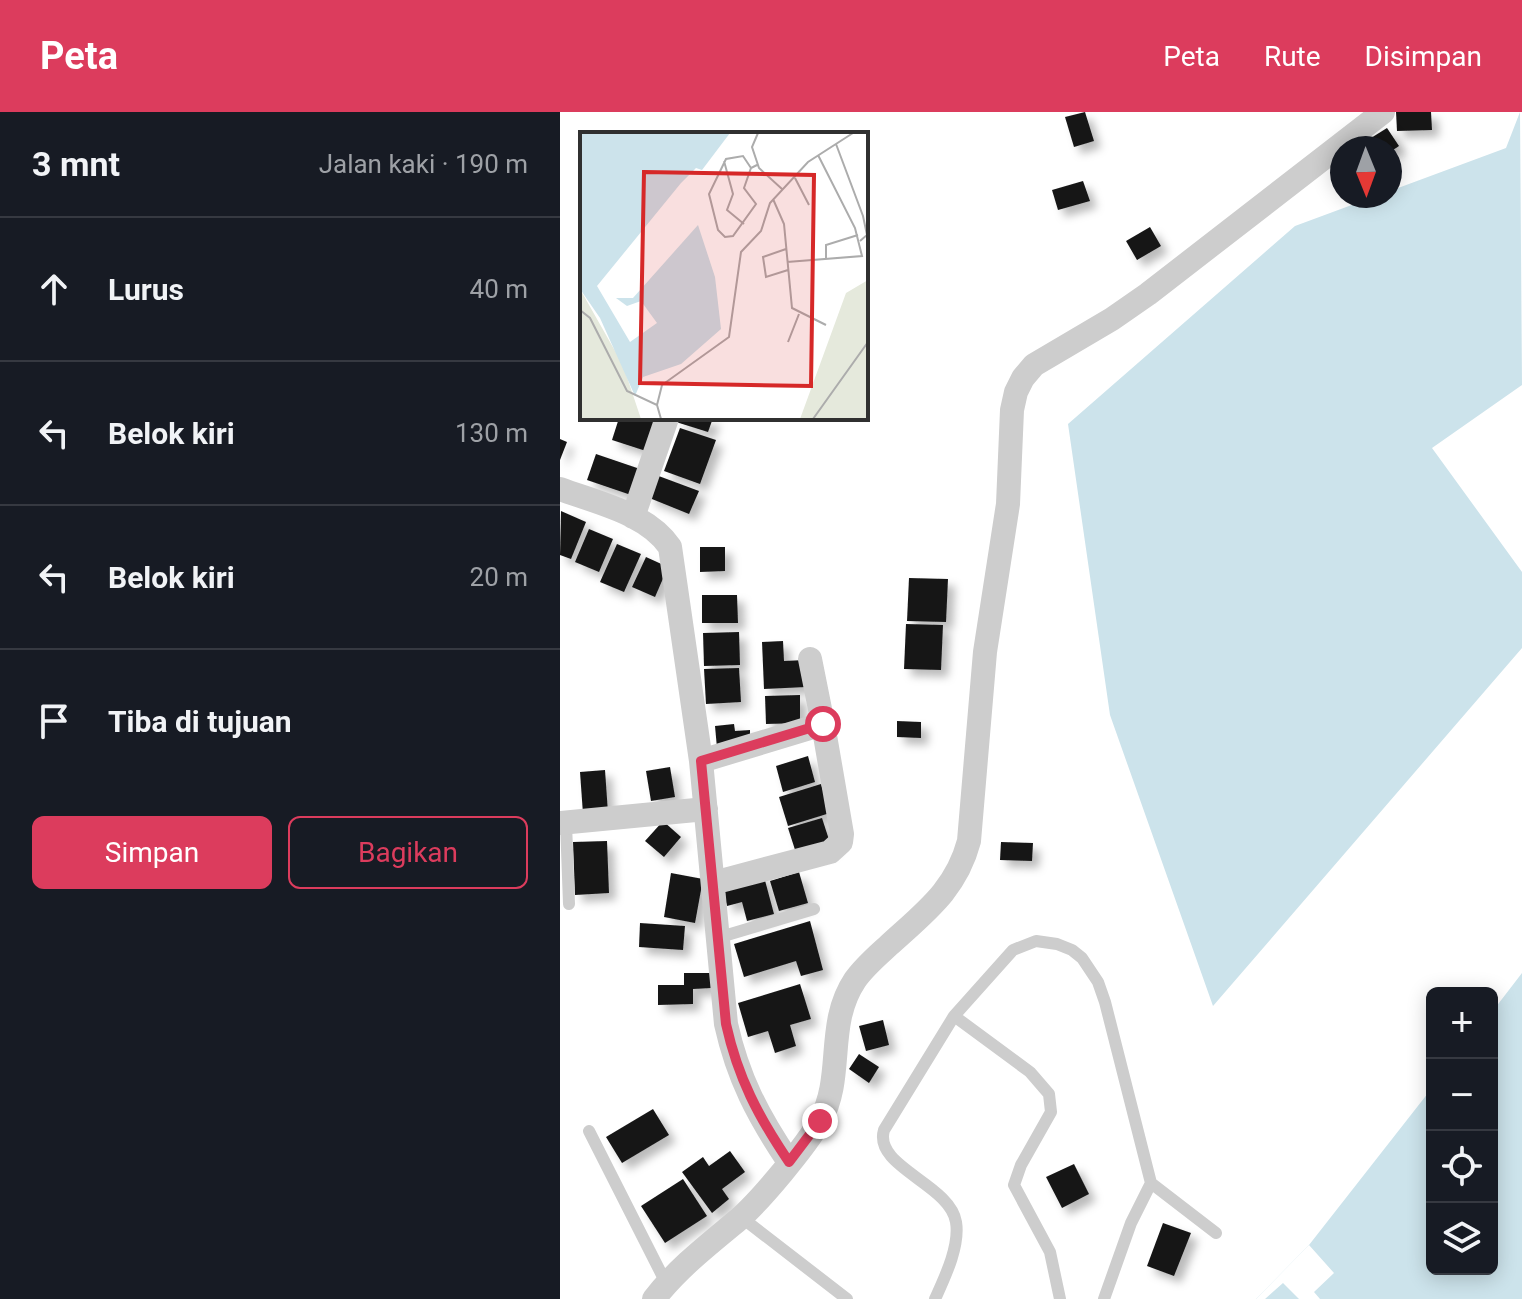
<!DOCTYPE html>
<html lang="id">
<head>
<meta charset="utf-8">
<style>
  :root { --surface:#171b24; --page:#242831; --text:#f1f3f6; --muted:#9ea1a6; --line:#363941; --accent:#dc3c5d }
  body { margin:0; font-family:Roboto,sans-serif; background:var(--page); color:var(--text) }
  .controls { position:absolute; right:24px; bottom:24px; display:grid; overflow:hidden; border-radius:12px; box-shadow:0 4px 20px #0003 }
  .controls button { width:72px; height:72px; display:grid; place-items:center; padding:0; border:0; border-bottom:2px solid var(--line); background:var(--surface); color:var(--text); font:40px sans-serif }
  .compass { position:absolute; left:770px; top:24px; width:72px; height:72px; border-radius:50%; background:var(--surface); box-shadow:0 4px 20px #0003; rotate:179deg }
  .stop { position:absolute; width:24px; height:24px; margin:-18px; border:6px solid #dc3c5d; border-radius:50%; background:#fff }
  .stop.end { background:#dc3c5d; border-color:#fff; box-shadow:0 2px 8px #0008 }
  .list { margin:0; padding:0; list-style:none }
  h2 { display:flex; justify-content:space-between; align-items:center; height:104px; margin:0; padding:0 32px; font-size:34px }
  h2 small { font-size:26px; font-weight:400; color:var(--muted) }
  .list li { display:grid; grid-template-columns:52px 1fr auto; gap:24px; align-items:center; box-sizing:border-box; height:144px; padding:0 32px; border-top:2px solid var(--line) }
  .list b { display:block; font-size:30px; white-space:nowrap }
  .list em { font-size:26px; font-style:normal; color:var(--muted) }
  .actions { display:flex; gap:16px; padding:24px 32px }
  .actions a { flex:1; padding:18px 0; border:2px solid var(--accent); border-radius:12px; text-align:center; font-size:28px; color:var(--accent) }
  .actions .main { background:var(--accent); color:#fff }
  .icon { flex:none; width:44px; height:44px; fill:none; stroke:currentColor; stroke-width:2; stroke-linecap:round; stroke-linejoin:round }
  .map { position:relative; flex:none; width:962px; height:1187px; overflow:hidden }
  header { display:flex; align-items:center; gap:48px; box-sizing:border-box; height:112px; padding:0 40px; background:var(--accent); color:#fff }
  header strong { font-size:38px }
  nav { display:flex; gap:44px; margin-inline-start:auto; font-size:28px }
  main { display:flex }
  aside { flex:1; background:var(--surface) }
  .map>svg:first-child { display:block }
</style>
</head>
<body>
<header>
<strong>Peta</strong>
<nav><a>Peta</a><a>Rute</a><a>Disimpan</a></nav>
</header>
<main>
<aside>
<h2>3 mnt<small>Jalan kaki · 190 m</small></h2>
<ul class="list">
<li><svg class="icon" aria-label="ahead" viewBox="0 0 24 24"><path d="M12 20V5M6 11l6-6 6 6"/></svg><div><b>Lurus</b></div><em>40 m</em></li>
<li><svg class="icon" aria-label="left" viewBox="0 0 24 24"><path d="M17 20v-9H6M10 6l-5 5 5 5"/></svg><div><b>Belok kiri</b></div><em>130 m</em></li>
<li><svg class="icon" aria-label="left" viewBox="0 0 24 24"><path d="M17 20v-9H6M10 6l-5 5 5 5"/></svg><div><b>Belok kiri</b></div><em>20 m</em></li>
<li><svg class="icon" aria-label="arrive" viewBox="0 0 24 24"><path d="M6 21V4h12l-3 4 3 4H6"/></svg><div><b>Tiba di tujuan</b></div></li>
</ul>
<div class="actions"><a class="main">Simpan</a><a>Bagikan</a></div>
</aside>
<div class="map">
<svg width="962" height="1187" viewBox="0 0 962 1187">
  <defs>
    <filter id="shadow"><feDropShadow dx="7" dy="7" stdDeviation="4" flood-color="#0004"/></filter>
  </defs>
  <rect width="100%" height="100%" fill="#fff"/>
  <path fill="#cce3eb" d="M 960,0 L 962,273 L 872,336 L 962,460 L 962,536 L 653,894 L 550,603 L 508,312 L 735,114 L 816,84 L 830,84 L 830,79 L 946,36 Z
    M 962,861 L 962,1187 L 696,1187 L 749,1133 L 872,976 L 872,1157 L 932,1157 L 932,900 Z"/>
  <path fill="#fff" d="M 749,1133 L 774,1161 L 754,1180 L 760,1187 L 739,1187 L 723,1171 L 705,1187 L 696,1187 Z"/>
  <path fill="#171717" filter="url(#shadow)" d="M 525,0 L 534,29 L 514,35 L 505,5 Z
    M 836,0 L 871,0 L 872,18 L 837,19 Z
    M 827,16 L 839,34 L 830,40 L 830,36 L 795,36 Z
    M 523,69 L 530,89 L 498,98 L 492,78 Z
    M 590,115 L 601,134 L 577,148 L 566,129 Z
    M 59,306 L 97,306 L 86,339 L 52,328 Z
    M 117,306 L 153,306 L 148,320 L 116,310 Z
    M 120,316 L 156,328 L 140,372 L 104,359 Z
    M 0,327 L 7,330 L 0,348 Z
    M 36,342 L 80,357 L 71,383 L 27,368 Z
    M 96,363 L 139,379 L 129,402 L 87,385 Z
    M 1,399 L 26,410 L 11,447 L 0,443 Z
    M 29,417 L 53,427 L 39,460 L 15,450 Z
    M 57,432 L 81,442 L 64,480 L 40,470 Z
    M 140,435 L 165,435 L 165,459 L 140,460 Z
    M 86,445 L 108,455 L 95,485 L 72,475 Z
    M 349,466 L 388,467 L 386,510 L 347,509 Z
    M 142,483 L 177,483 L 178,511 L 142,511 Z
    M 346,512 L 383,513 L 381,558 L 344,557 Z
    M 179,520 L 180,553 L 144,554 L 143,521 Z
    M 223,529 L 224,549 L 245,548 L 246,575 L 204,577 L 202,530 Z
    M 179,556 L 181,590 L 146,592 L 144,557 Z
    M 240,583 L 240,611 L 206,612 L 205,584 Z
    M 337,609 L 361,610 L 361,626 L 337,625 Z
    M 174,612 L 175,619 L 190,618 L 190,628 L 157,636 L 155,614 Z
    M 248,644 L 255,670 L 223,680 L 216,654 Z
    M 110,655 L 115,685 L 91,689 L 86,659 Z
    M 45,658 L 48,701 L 23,702 L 20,660 Z
    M 261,672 L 270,701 L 228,714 L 219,685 Z
    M 262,706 L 271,734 L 237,744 L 228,716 Z
    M 103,709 L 121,725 L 104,745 L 85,729 Z
    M 47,729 L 49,781 L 15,783 L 13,730 Z
    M 441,730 L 473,731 L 472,749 L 440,748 Z
    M 239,760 L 248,791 L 219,799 L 210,769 Z
    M 111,761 L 143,767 L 135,811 L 104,805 Z
    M 203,761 L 214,802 L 187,809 L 182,790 L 167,794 L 161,772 Z
    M 250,809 L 263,858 L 241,864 L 236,849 L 184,865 L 174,832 Z
    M 80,811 L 125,814 L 123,838 L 79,835 Z
    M 124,861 L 151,861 L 151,876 L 133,877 L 133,892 L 98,893 L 98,873 L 124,873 Z
    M 240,872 L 251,907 L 230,913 L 236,934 L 215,941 L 208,919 L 188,925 L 178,891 Z
    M 323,908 L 329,933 L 306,939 L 299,914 Z
    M 299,942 L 319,955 L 309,971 L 289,957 Z
    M 93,997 L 109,1023 L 62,1051 L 46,1025 Z
    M 170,1039 L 185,1060 L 162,1077 L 169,1087 L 152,1101 L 122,1060 L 143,1045 L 149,1054 Z
    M 514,1052 L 529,1082 L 502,1096 L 486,1065 Z
    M 123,1067 L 147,1104 L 105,1131 L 81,1094 Z
    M 603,1111 L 631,1121 L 614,1164 L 587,1154 Z"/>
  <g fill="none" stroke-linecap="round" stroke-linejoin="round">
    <path stroke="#cdcdcd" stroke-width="12" d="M 6,711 L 9,792
      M 157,826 L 254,797
      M 394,904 L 470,960 L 489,982 L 491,1000 L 461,1053 L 454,1073 L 490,1140 L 500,1187
      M 29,1019 L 106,1171
      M 591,1071 L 656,1121
      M 181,1105 L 287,1187
      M 375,1187 C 385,1165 400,1134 396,1110 C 390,1072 313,1055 324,1018 L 394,904 L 453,838 L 476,829 L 497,832 L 512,838 L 522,846 L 538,870 L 545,890 L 591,1071 L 571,1111 L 544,1187"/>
    <path stroke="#cdcdcd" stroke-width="24" d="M 0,377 C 37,391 87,401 110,435 L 141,649 L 166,912 C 178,966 198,1004 229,1050
      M 73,405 L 107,306
      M 250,547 L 263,612
      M 141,649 L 263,612 L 282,722 L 281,730 L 270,740 L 153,771
      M 0,711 L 146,697
      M 94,1187 C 118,1156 148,1133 178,1108 C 200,1089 246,1034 260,1009 C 285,964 265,913 295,868 C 304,855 317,844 329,833 C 365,800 396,778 409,729 L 425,540 L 448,392 L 452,298 L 456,280 L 463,266 L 474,253 L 552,207 L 588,182 L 823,0"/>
  </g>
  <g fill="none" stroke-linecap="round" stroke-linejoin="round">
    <path stroke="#dc3c5d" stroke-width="10" d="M 260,1009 L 229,1050 C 198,1004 178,966 166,912 L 141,649 L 263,612"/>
  </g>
  <g transform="translate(20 20)">
    <rect width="288" height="288" fill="#fff"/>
    <path d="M 288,148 L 288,287 L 220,287 L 266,161 ZM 0,157 L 43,233 L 61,287 L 0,287 Z" fill="#e5e9dc"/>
    <path d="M 0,1 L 150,1 L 122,38 L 116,36 L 101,51 L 17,154 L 50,210 L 77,191 L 61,169 L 47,174 L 36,166 L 53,166 L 118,93 L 135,145 L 141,197 L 101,232 L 63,245 L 55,264 L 20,186 L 0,157 Z" fill="#cce3eb"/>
    <path fill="none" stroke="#acacac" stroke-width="2" d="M 178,1 L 172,15 L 179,36 L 202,57M 256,12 L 283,84 L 287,103 L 280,109M 144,29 L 153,62 L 147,78 L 164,92M 171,36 L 163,24 L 146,27 L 129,62 L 138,98 L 145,105 L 153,104 L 176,72 L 164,56 L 171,36 L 177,33M 215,46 L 229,73M 193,67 L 204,92 L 212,176 L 246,193M 206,117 L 183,125 L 186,145 L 208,138M 246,127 L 246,113 L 278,103M 207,130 L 282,124 L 275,96 L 238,23M 0,178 L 10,186 L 47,259 L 77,273 L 81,287M 208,210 L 219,182M 77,273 L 82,253 L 149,205 L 161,120 L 181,99 L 190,71 L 228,30 L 273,1M 233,287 L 288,210"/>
    <path fill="#d62828" fill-opacity="0.15" stroke="#d62828" stroke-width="4" d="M 64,40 L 234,43 L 231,254 L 60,251 Z"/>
    <rect width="288" height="288" fill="none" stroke="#303030" stroke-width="4"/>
  </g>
</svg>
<div class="controls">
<button>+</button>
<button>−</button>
<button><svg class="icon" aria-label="locate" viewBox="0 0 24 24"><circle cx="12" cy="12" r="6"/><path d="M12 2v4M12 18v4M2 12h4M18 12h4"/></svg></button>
<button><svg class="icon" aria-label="layers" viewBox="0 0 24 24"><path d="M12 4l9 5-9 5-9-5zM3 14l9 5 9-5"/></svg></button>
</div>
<svg class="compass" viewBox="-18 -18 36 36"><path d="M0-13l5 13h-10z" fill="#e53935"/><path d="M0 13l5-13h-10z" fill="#9ea1a6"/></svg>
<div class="stop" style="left:263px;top:612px"></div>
<div class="stop end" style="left:260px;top:1009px"></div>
</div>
</main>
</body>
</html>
